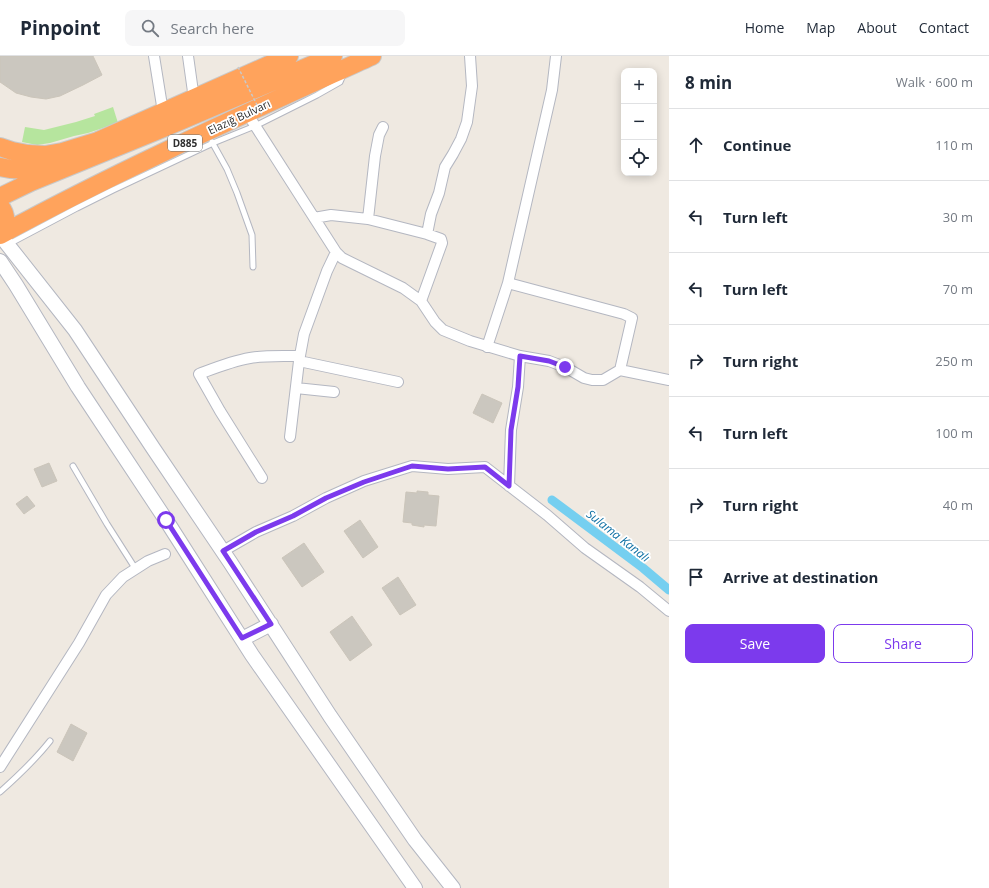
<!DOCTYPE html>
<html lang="en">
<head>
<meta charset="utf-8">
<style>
  :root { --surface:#fff; --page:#f6f6f7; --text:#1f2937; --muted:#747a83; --line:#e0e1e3; --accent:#7c3aed }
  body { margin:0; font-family:"Open Sans",sans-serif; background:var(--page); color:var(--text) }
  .controls { position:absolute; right:12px; top:12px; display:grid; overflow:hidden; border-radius:8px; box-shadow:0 2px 10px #0003 }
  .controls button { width:36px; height:36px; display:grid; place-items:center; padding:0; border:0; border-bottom:1px solid var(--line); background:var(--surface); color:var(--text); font:20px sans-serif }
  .stop { position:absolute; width:12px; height:12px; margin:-9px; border:3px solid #7c3aed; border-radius:50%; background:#fff }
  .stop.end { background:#7c3aed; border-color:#fff; box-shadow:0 1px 4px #0008 }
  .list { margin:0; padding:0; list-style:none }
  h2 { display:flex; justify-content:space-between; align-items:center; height:52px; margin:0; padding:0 16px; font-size:17px }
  h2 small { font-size:13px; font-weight:400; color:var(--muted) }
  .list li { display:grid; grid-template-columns:26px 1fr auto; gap:12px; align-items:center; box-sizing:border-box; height:72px; padding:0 16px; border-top:1px solid var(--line) }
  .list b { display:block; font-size:15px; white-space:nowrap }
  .list em { font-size:13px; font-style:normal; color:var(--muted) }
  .actions { display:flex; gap:8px; padding:12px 16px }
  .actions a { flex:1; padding:9px 0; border:1px solid var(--accent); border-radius:8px; text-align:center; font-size:14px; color:var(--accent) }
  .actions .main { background:var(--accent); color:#fff }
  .icon { flex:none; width:22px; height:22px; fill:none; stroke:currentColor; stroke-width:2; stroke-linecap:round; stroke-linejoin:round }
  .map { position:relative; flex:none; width:669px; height:832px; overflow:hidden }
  header { display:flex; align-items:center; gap:24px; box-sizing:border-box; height:56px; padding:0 20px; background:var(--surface); border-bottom:1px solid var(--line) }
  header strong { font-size:19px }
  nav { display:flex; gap:22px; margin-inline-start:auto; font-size:14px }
  .search { width:280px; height:36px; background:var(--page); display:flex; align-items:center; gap:10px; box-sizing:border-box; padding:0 14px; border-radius:8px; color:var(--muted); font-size:15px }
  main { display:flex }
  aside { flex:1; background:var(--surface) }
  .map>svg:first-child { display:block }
</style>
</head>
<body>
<header>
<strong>Pinpoint</strong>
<div class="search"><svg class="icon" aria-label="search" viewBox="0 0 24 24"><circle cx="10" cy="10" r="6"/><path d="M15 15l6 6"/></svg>Search here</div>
<nav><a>Home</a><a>Map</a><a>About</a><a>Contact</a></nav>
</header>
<main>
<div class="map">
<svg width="669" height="832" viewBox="0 0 669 832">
  <rect width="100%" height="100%" fill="#efe9e1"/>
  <path fill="#b6e59e" d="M 113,51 L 118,67 L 88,77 L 74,80 L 50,87 L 37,89 L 22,86 L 25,71 L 44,74 L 76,66 L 95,60 L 94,58 Z"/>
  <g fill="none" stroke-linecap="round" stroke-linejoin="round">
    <path stroke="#75cff0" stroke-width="9" d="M 552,444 L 643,512 L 669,534"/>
  </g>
  <path fill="#cbc7bf" stroke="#cbc5ba" d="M 0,0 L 93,0 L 102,19 L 83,29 L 60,40 L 46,43 L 31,41 L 16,37 L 0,26 Z
    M 482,338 L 502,347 L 493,367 L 473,357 Z
    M 49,407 L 57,425 L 42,431 L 34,413 Z
    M 417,435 L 428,436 L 428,439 L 439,440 L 436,470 L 424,469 L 424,471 L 412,469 L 412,467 L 403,466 L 406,436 L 417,437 Z
    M 27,440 L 35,450 L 24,458 L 16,448 Z
    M 360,464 L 378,491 L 363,502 L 344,475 Z
    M 304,487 L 324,516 L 302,531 L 282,502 Z
    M 398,521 L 416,549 L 400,559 L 382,532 Z
    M 352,560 L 372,589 L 350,605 L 330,576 Z
    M 71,668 L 87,677 L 73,705 L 57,696 Z"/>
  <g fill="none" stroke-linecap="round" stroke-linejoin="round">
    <g stroke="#b4b7c1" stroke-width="7">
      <path id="lane" d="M 212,86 L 227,113 L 237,137 L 252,179 L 253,211
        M 9,188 L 77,152 L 113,134 L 213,87 L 255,70 L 317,39 L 340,26 L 343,19
        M 73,410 L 107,468 L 135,512
        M 0,736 C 18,720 35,704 50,685"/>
    </g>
    <g stroke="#b4b7c1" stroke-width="12">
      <path id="street" d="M 154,0 L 163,56
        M 188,0 L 194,43
        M 247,57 L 336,196 L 342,202 L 403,232 L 421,245 L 435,266 L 443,274 L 470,285 L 520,300 L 549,305 L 565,311 L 584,322 L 592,324 L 603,324 L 620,314 L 669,324
        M 314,162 L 331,159 L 368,163 L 427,178 L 441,183 L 442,187 L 421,245
        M 368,163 L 375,100 L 379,79 L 383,71
        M 427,178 L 431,158 L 439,137 L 445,111 L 453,98 L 461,83 L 467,66 L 472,30 L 470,0
        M 508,227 L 624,258 L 632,262 L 620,314
        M 487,291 L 508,227 L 552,34 L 556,0
        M 299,305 L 398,326
        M 296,332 L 334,336
        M 290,381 L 299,305 L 304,278 L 327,215 L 336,196
        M 262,422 L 220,355 L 199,318 C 215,312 232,305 250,302 C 266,299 283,300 300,300
        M 509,430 L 511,374 L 518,331 L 520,300
        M 223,495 L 256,476 L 293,460 L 326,442 L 364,425 L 412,410 L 448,413 L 485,411 L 547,459 L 585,492 L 640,531 L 669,555
        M 0,711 L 79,587 L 106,539 L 123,521 L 148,505 L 165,498"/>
    </g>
    <g stroke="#b4b7c1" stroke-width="16">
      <path id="secondary" d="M 0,179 L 75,274 L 153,392 L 230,506 L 330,660 L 415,784 L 453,832
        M 0,205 L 16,229 L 78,331 L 166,464 L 252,599 L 415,832
        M 242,583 L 271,568"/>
    </g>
    <g stroke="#c9c9c9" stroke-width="20">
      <path id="highway" d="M 0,91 L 12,95 L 28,98 L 45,99 L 62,96 L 98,85 L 289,0
        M 0,111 C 18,116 32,113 50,109
        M 0,141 L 31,126 L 166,71 L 333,0
        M 0,150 C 8,160 6,169 0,179
        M 0,179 C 121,113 247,57 372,0"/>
    </g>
    <use href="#lane" stroke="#fff" stroke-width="5"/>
    <use href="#street" stroke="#fff" stroke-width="10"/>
    <use href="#secondary" stroke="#fff" stroke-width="14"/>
    <use href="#highway" stroke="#ffa35c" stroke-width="18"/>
    <path stroke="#c9c9c9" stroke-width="1.5" stroke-dasharray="3 2" stroke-linecap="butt" d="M 238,11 L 262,59"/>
  </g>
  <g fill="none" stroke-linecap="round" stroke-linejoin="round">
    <path stroke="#7c3aed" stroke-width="5" d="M 166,464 L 242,582 L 271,568 L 223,495 L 256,476 L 293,460 L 326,442 L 364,426 L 412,410 L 448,413 L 485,411 L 509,430 L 511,374 L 518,331 L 520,300 L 549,305 L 565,311"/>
  </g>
  <g text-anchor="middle" stroke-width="3.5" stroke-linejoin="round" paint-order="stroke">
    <rect fill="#fff" stroke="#6d6d6d" stroke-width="1" x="168" y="79" width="34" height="16" rx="3"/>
    <g font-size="10" font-weight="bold" fill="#2e2e2e">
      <text x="185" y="91">D885</text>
    </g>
    <g font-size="11" fill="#2e2e2e" stroke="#fff">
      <text transform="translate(239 61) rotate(-25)" y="4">Elazığ Bulvarı</text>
    </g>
    <g font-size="12" font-style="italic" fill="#0d6fa3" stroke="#fff">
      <text transform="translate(618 480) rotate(38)" y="4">Sulama Kanalı</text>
    </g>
  </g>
</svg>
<div class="controls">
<button>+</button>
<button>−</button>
<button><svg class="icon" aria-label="locate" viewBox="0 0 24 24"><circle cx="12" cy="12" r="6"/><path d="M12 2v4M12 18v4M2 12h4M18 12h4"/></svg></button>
</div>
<div class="stop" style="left:166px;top:464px"></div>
<div class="stop end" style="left:565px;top:311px"></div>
</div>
<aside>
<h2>8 min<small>Walk · 600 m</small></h2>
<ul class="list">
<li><svg class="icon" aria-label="ahead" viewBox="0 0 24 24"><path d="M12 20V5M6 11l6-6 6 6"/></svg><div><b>Continue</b></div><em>110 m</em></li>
<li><svg class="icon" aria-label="left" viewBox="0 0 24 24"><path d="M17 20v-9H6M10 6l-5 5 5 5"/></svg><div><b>Turn left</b></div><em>30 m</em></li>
<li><svg class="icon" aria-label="left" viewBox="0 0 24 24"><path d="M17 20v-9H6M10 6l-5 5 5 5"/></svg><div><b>Turn left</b></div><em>70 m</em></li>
<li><svg class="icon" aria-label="right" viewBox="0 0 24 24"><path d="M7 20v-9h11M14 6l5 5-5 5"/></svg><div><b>Turn right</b></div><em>250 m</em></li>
<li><svg class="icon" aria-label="left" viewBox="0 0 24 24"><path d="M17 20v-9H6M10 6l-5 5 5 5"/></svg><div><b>Turn left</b></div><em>100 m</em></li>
<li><svg class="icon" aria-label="right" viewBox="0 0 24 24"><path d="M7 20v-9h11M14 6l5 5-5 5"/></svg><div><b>Turn right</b></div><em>40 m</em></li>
<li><svg class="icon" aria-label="arrive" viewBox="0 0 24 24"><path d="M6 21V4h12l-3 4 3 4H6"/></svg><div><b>Arrive at destination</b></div></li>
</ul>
<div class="actions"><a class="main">Save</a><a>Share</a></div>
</aside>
</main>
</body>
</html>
